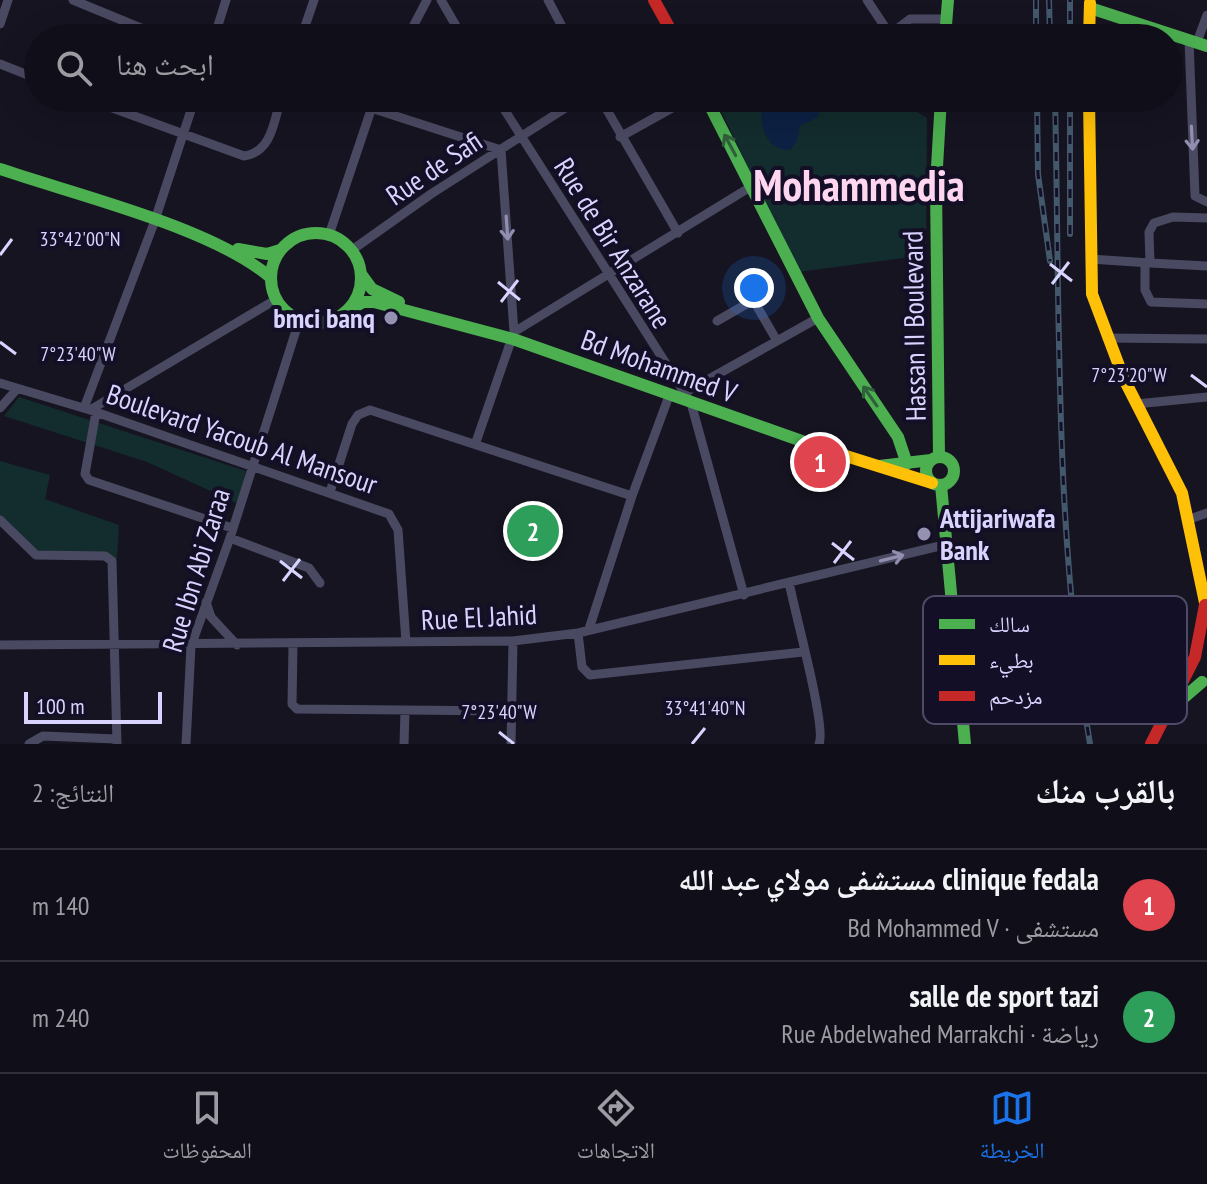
<!DOCTYPE html>
<html lang="ar">
<head>
<meta charset="utf-8">
<style>
  :root { --surface:#100f19; --page:#191822; --text:#f1f3f6; --muted:#9c9ca2; --line:#302f38; --accent:#1a73e8 }
  body { margin:0; font-family:"PT Sans Narrow","Noto Naskh Arabic",sans-serif; background:var(--page); color:var(--text); direction:rtl }
  .scale { position:absolute; left:24px; bottom:20px; width:138px; box-sizing:border-box; padding-left:8px; border:4px solid #d9d4ff; border-top:0; font-size:22px; line-height:28px; white-space:nowrap; color:#d9d4ff; -webkit-text-stroke:6px #130f26; paint-order:stroke }
  .you { position:absolute; left:754px; top:288px; width:28px; height:28px; margin:-20px; border:6px solid #fff; border-radius:50%; background:#1a73e8; box-shadow:0 0 0 12px #1a73e833 }
  .badge { display:grid; place-items:center; width:52px; height:52px; border-radius:50%; background:var(--accent); color:#fff; font-size:26px; font-weight:700 }
  .pin { position:absolute; translate:-50% -50%; border:4px solid #fff; box-shadow:0 2px 8px #0006 }
  .list { margin:0; padding:0; list-style:none }
  h2 { display:flex; justify-content:space-between; align-items:center; height:104px; margin:0; padding:0 32px; font-size:34px }
  h2 small { font-size:26px; font-weight:400; color:var(--muted) }
  .list li { display:grid; grid-template-columns:52px 1fr auto; gap:24px; align-items:center; box-sizing:border-box; height:112px; padding:0 32px; border-top:2px solid var(--line) }
  .list b { display:block; font-size:30px; white-space:nowrap }
  .list p { margin:0; font-size:26px; white-space:nowrap; color:var(--muted) }
  .list em { font-size:26px; font-style:normal; color:var(--muted) }
  .icon { flex:none; width:44px; height:44px; fill:none; stroke:currentColor; stroke-width:2; stroke-linecap:round; stroke-linejoin:round }
  .map { position:relative; flex:none; width:1207px; height:744px; overflow:hidden; direction:ltr }
  .search { position:absolute; background:var(--surface); box-shadow:0 8px 32px #0002; left:24px; right:24px; top:24px; height:88px; display:flex; align-items:center; gap:20px; box-sizing:border-box; padding:0 28px; border-radius:44px; color:var(--muted); font-size:30px }
  .sheet { height:328px; background:var(--surface) }
  nav { display:flex; justify-content:space-around; align-items:center; box-sizing:border-box; height:112px; border-top:2px solid var(--line); background:var(--surface); font-size:22px; color:var(--muted) }
  nav a { display:grid; justify-items:center; gap:4px }
  nav .on { color:var(--accent) }
  .map>svg:first-child { display:block }
</style>
</head>
<body>
<div class="map">
<svg width="1207" height="744" viewBox="0 0 1207 744">
  <rect width="100%" height="100%" fill="#161421"/>
  <path fill="#132c2d" d="M 715,98 L 893,98 L 927,118 L 926,255 L 798,272 Z
    M 19,397 L 246,471 L 239,504 L 147,462 L 4,416 Z
    M 0,461 L 50,475 L 45,499 L 119,525 L 117,559 L 42,558 L 0,519 Z"/>
  <path fill="#0d2144" d="M 775,98 L 797,98 L 819,111 L 818,117 L 800,126 L 797,141 L 790,150 C 765,150 759,124 762,104 Z"/>
  <g fill="none" stroke-linecap="round" stroke-linejoin="round">
    <path stroke="#4a4962" stroke-width="9" d="M 73,0 L 165,38
      M 441,0 L 463,38
      M 548,0 L 568,38
      M 867,0 L 889,33
      M 0,24 L 8,0
      M 214,38 L 226,0
      M 301,38 L 314,0
      M 407,38 L 427,0
      M 885,38 L 910,19 L 947,19
      M 1189,40 L 1195,196 L 1207,202
      M 1197,42 L 1207,15
      M 0,64 L 38,79
      M 85,98 L 244,156 C 272,152 274,121 281,98
      M 340,98 L 501,150 L 514,332
      M 497,98 L 691,403 L 744,595
      M 600,98 L 678,233
      M 899,98 L 940,107
      M 620,137 L 690,98
      M 329,235 L 375,98
      M 352,250 L 431,194 L 581,98
      M 1090,259 L 1150,263 L 1149,232 L 1154,223 L 1173,217 L 1207,218
      M 1145,263 L 1145,290 L 1151,302 L 1207,304
      M 1150,263 L 1207,266
      M 717,321 L 750,302 L 755,303 L 777,341
      M 1107,338 L 1207,339
      M 0,383 L 90,410 L 389,514 L 398,530 L 406,642
      M 684,393 L 818,318
      M 1136,404 L 1207,397
      M 0,408 L 17,389
      M 84,408 L 154,223 L 195,98
      M 90,410 L 275,300
      M 96,412 L 85,474 L 89,480 L 232,528
      M 476,442 L 514,332 L 752,186
      M 330,492 L 352,424 L 358,415 L 370,410 L 632,496
      M 1190,519 L 1207,513
      M 0,520 L 36,555 L 105,556 L 112,561 L 117,744
      M 230,538 L 309,568 L 320,583
      M 789,582 C 794,610 827,728 819,744
      M 206,602 L 211,617 L 237,645
      M 589,629 L 632,496 L 669,396
      M 578,633 L 582,667 L 590,675 L 803,652
      M 0,645 L 513,641 L 578,633 L 948,544
      M 293,645 L 292,704 L 297,709 L 511,711
      M 29,744 L 43,736 L 116,739
      M 186,744 L 191,646 L 230,538 L 299,321
      M 404,744 L 405,711
      M 511,744 L 513,641"/>
    <path stroke="#4caf50" stroke-width="12" d="M 1090,8 L 1207,46
      M 945,38 L 948,0
      M 706,98 L 818,318 L 898,437 L 907,464
      M 0,169 C 76,195 211,227 270,277
      M271 278a45 45 0 1 1 90 0a45 45 0 1 1-90 0Z
      M 238,249 L 267,254 L 280,250
      M 361,274 L 372,289 L 399,302
      M 349,310 L 363,302 L 374,302 L 513,339 L 830,451
      M926 471a14 14 0 1 1 28 0a14 14 0 1 1-28 0Z
      M 939,457 L 936,184 L 941,98
      M 879,466 L 931,460
      M 941,485 L 965,744
      M 1180,701 L 1202,682"/>
    <path stroke="#ffc107" stroke-width="12" d="M 1089,38 L 1090,3
      M 1089,98 L 1092,294 L 1124,379 L 1182,493 L 1207,612
      M 830,451 L 932,483"/>
    <path stroke="#c62828" stroke-width="12" d="M 654,0 L 675,38
      M 1151,744 L 1195,657 L 1205,605"/>
    <g stroke="#43596b" stroke-width="6">
      <path id="rail" d="M 1036,0 L 1036,38
        M 1049,0 L 1050,38
        M 1070,38 L 1070,0
        M 1037,98 L 1038,174 L 1050,261
        M 1055,98 C 1060,313 1054,531 1090,744
        M 1070,234 L 1070,98"/>
    </g>
    <use href="#rail" stroke="#130f26" stroke-width="3" stroke-dasharray="9" stroke-linecap="butt"/>
  </g>
  <defs><path id="oneway-shaft" d="M-6 0H5M1.5-3L5.5 0L1.5 3" fill="none" stroke-width="1.6" stroke-linecap="round" stroke-linejoin="round" transform="scale(2)"/></defs>
  <g stroke="#928eb0">
    <use href="#oneway-shaft" transform="translate(1192 138) rotate(87)"/>
    <use href="#oneway-shaft" transform="translate(507 228) rotate(86)"/>
    <use href="#oneway-shaft" transform="translate(892 558) rotate(-14)"/>
  </g>
  <g stroke="#305f3b">
    <use href="#oneway-shaft" transform="translate(730 145) rotate(-118)"/>
    <use href="#oneway-shaft" transform="translate(870 396) rotate(-125)"/>
  </g>
  <path fill="none" stroke="#d9d4ff" stroke-width="3" d="M 0,255 L 12,239M 1050,264 L 1072,281M 498,282 L 520,300M 1052,284 L 1069,262M 501,302 L 518,280M 0,342 L 16,354M 1191,375 L 1207,387M 832,543 L 854,560M 280,561 L 302,578M 834,563 L 851,541M 283,581 L 300,559M 499,732 L 514,744M 692,744 L 705,728"/>
  <g fill="#9591b1" stroke="#130f26" stroke-width="3">
    <circle cx="391" cy="318" r="8"/>
    <circle cx="924" cy="534" r="8"/>
  </g>
  <g text-anchor="middle" stroke-width="8" stroke-linejoin="round" paint-order="stroke">
    <g font-size="28" fill="#d9d4ff" stroke="#130f26">
      <text transform="translate(434 168) rotate(-34)" y="10">Rue de Safi</text>
      <text transform="translate(613 243) rotate(58)" y="10">Rue de Bir Anzarane</text>
      <text transform="translate(914 326) rotate(-91)" y="10">Hassan II Boulevard</text>
      <text transform="translate(659 366) rotate(20)" y="10">Bd Mohammed V</text>
      <text transform="translate(242 439) rotate(19)" y="10">Boulevard Yacoub Al Mansour</text>
      <text transform="translate(196 570) rotate(-73)" y="10">Rue Ibn Abi Zaraa</text>
      <text transform="translate(479 617) rotate(-3)" y="10">Rue El Jahid</text>
    </g>
    <g font-size="28" font-weight="bold" fill="#d9d4ff" stroke="#130f26" text-anchor="end">
      <text x="375" y="328">bmci banq</text>
      <text x="940" y="528" text-anchor="start">Attijariwafa<tspan x="940" dy="32">Bank</tspan></text>
    </g>
    <g font-size="44" font-weight="bold" fill="#ffd6f0" stroke="#130f26">
      <text x="859" y="201">Mohammedia</text>
    </g>
  </g>
  <rect x="923" y="596" width="264" height="128" rx="12" fill="#130f26" stroke="#4e4a67" stroke-width="2"/>
  <rect x="939" y="619" width="36" height="10" fill="#4caf50"/>
  <rect x="939" y="655" width="36" height="10" fill="#ffc107"/>
  <rect x="939" y="691" width="36" height="10" fill="#c62828"/>
  <g font-size="22" fill="#d9d4ff">
    <text x="989" y="632">سالك</text>
    <text x="989" y="668">بطيء</text>
    <text x="989" y="704">مزدحم</text>
  </g>
  <g font-size="20" text-anchor="middle" fill="#d9d4ff" stroke="#130f26" stroke-width="8" stroke-linejoin="round" paint-order="stroke">
    <text x="80" y="246">33°42'00"N</text>
    <text x="78" y="361">7°23'40"W</text>
    <text x="1129" y="382">7°23'20"W</text>
    <text x="705" y="715">33°41'40"N</text>
    <text x="499" y="719">7°23'40"W</text>
  </g>
</svg>
<div class="scale">100 m</div>
<div class="you"></div>
<div class="pin badge" style="left:820px;top:462px;background:#e0444e">1</div>
<div class="pin badge" style="left:533px;top:531px;background:#2e9e5b">2</div>
<div class="search"><svg class="icon" aria-label="search" viewBox="0 0 24 24"><circle cx="10" cy="10" r="6"/><path d="M15 15l6 6"/></svg>ابحث هنا</div>
</div>
<section class="sheet">
<h2>بالقرب منك<small>النتائج: 2</small></h2>
<ul class="list">
<li><span class="badge" style="background:#e0444e">1</span><div><b>clinique fedala مستشفى مولاي عبد الله</b><p>مستشفى · Bd Mohammed V</p></div><em>140 m</em></li>
<li><span class="badge" style="background:#2e9e5b">2</span><div><b>salle de sport tazi</b><p>رياضة · Rue Abdelwahed Marrakchi</p></div><em>240 m</em></li>
</ul>
</section>
<nav>
<a class="on"><svg class="icon" aria-label="map" viewBox="0 0 24 24"><path d="M3 6l6-2 6 2 6-2v14l-6 2-6-2-6 2zM9 4v14M15 6v14"/></svg>الخريطة</a>
<a><svg class="icon" aria-label="directions" viewBox="0 0 24 24"><path d="M12 3l9 9-9 9-9-9zM9 14v-3h6M13 9l2 2-2 2"/></svg>الاتجاهات</a>
<a><svg class="icon" aria-label="saved" viewBox="0 0 24 24"><path d="M7 4h10v16l-5-4-5 4z"/></svg>المحفوظات</a>
</nav>
</body>
</html>
